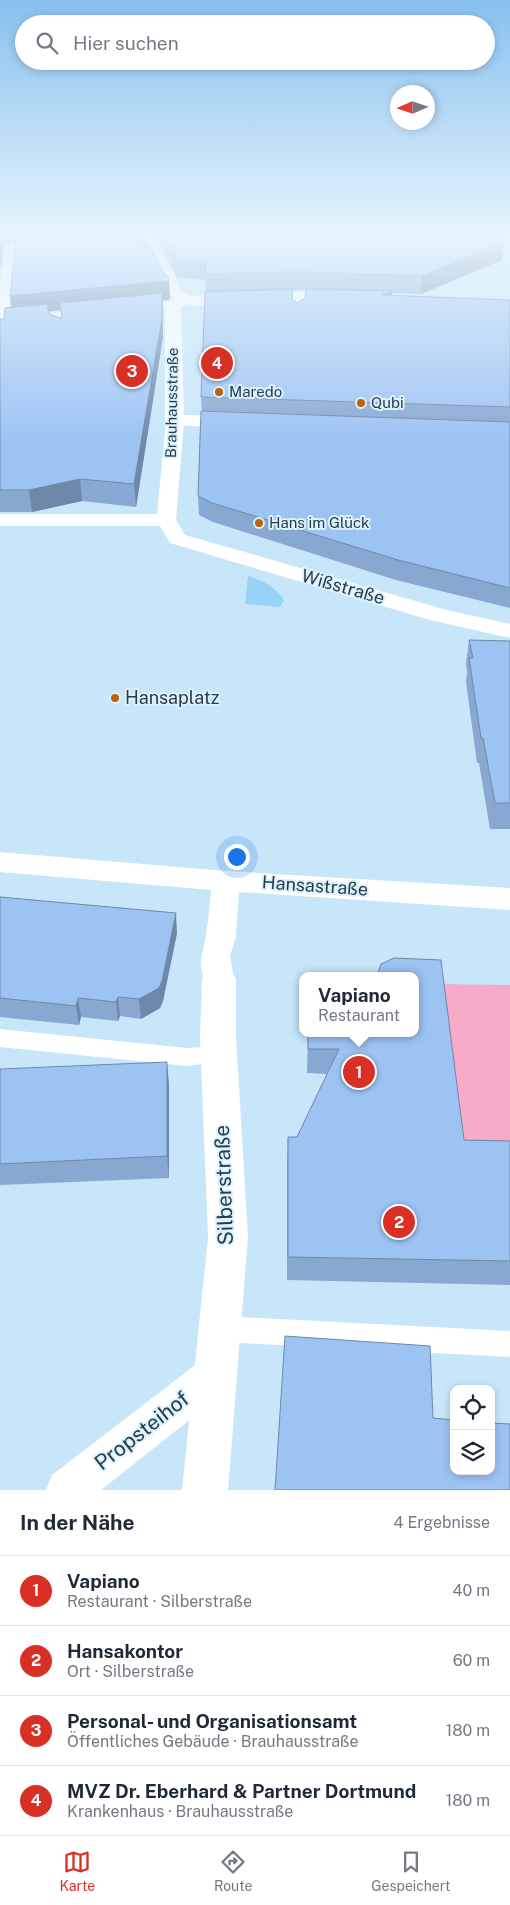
<!DOCTYPE html>
<html lang="de">
<head>
<meta charset="utf-8">
<style>
  :root { --surface:#fff; --page:#f2f2f3; --text:#1f2937; --muted:#747a83; --line:#e0e1e3; --accent:#d93025 }
  body { margin:0; font-family:"Public Sans",sans-serif; background:var(--page); color:var(--text) }
  .controls { position:absolute; right:15px; bottom:15px; display:grid; overflow:hidden; border-radius:10px; box-shadow:0 2px 8px #0003 }
  .controls button { width:45px; height:45px; display:grid; place-items:center; padding:0; border:0; border-bottom:1px solid var(--line); background:var(--surface); color:var(--text); font:25px sans-serif }
  .compass { position:absolute; left:390px; top:85px; width:45px; height:45px; border-radius:50%; background:var(--surface); box-shadow:0 2px 8px #0003; rotate:267deg }
  .you { position:absolute; left:236px; top:856px; width:18px; height:18px; margin:-12px; border:4px solid #fff; border-radius:50%; background:#1a73e8; box-shadow:0 0 0 8px #1a73e833 }
  .badge { display:grid; place-items:center; width:32px; height:32px; border-radius:50%; background:var(--accent); color:#fff; font-size:16px; font-weight:700 }
  .pin { position:absolute; translate:-50% -50%; border:2px solid #fff; box-shadow:0 1px 5px #0006 }
  .popup { position:absolute; left:299px; top:972px; width:120px; height:65px; box-sizing:border-box; display:grid; place-content:center; border-radius:10px; background:var(--surface); filter:drop-shadow(0 1px 4px #0005); font-size:16px; white-space:nowrap; color:var(--muted) }
  .popup b { font-size:19px; color:var(--text) }
  .popup::after { content:''; position:absolute; left:50%; top:100%; margin-left:-10px; border:10px solid transparent; border-top-color:var(--surface) }
  .list { margin:0; padding:0; list-style:none }
  h2 { display:flex; justify-content:space-between; align-items:center; height:65px; margin:0; padding:0 20px; font-size:21px }
  h2 small { font-size:16px; font-weight:400; color:var(--muted) }
  .list li { display:grid; grid-template-columns:32px 1fr auto; gap:15px; align-items:center; box-sizing:border-box; height:70px; padding:0 20px; border-top:1px solid var(--line) }
  .list b { display:block; font-size:19px; white-space:nowrap }
  .list p { margin:0; font-size:16px; white-space:nowrap; color:var(--muted) }
  .list em { font-size:16px; font-style:normal; color:var(--muted) }
  .icon { flex:none; width:28px; height:28px; fill:none; stroke:currentColor; stroke-width:2; stroke-linecap:round; stroke-linejoin:round }
  .map { position:relative; flex:none; width:510px; height:1490px; overflow:hidden }
  .search { position:absolute; background:var(--surface); box-shadow:0 2px 8px #0003; left:15px; right:15px; top:15px; height:55px; display:flex; align-items:center; gap:12px; box-sizing:border-box; padding:0 18px; border-radius:28px; color:var(--muted); font-size:19px }
  .sheet { height:345px; background:var(--surface) }
  nav { display:flex; justify-content:space-around; align-items:center; box-sizing:border-box; height:70px; border-top:1px solid var(--line); background:var(--surface); font-size:14px; color:var(--muted) }
  nav a { display:grid; justify-items:center; gap:2px }
  nav .on { color:var(--accent) }
  .map>svg:first-child { display:block }
</style>
</head>
<body>
<div class="map">
<svg width="510" height="1490" viewBox="0 0 510 1490">
  <rect width="100%" height="100%" fill="#c7e6f9"/>
  <path fill="#f6abc8" d="M 438,984 L 510,985 L 510,1165 L 436,1164 Z"/>
  <path fill="#96d3f6" d="M 248,576 C 264,581 275,587 284,600 L 280,607 L 245,604 Z"/>
  <g fill="none" stroke-linecap="round" stroke-linejoin="round">
    <path fill="#fff" fill-rule="evenodd" d="M 505,234 L 510,234 L 510,248 L 506,245 Z
      M 0,1029 L 187,1048 L 219,1046 L 226,1049 L 230,1055 L 226,1061 L 187,1066 L 0,1047 Z
      M 221,1316 L 510,1331 L 510,1357 L 221,1342 L 212,1338 L 208,1329 L 212,1320 Z"/>
    <path fill="#fff" fill-rule="evenodd" d="M 12,244 L 19,248 L 10,317 L 173,301 L 180,305 L 173,309 L 0,326 L 0,285 L 5,248 Z
      M 175,416 L 181,417 L 184,421 L 176,520 L 185,535 L 443,609 L 510,624 L 510,638 L 430,620 L 170,543 L 160,526 L 0,526 L 0,514 L 157,514 L 166,421 L 169,417 Z
      M 0,852 L 226,871 L 510,888 L 510,910 L 239,892 L 236,936 L 230,956 L 234,979 L 230,987 L 219,991 L 208,987 C 195,963 203,957 206,934 C 209,919 209,905 211,890 L 0,872 Z
      M 217,1353 L 231,1359 L 237,1373 L 231,1387 L 101,1490 L 46,1490 L 52,1475 L 203,1359 Z"/>
    <path fill="#fff" fill-rule="evenodd" d="M 140,234 L 154,234 L 180,287 L 187,295 C 212,298 340,285 350,299 L 342,304 L 299,302 L 196,306 L 185,304 L 181,307 L 184,415 L 237,416 L 244,418 L 247,422 L 244,426 L 237,428 L 168,425 L 165,421 L 165,305 L 173,298 L 165,288 Z
      M 219,966 L 231,970 L 236,979 L 236,1037 L 248,1237 L 228,1490 L 182,1490 L 208,1237 L 200,1037 L 202,979 L 207,970 Z"/>
  </g>
  <path fill="#87a8d1" fill-rule="evenodd" d="M 0,234 L 145,234 L 147,246 L 162,271 L 169,278 L 170,297 L 168,300 L 163,300 L 163,337 L 136,507 L 82,501 L 32,512 L 0,512 L 0,319 L 4,319 L 11,308 L 10,296 L 16,245 L 11,242 L 4,246 L 1,266 ZM 61,310 L 61,316 L 60,318 L 49,314 L 48,311 Z
    M 155,234 L 499,234 L 504,242 L 502,260 L 421,294 L 392,293 L 392,296 L 510,300 L 510,608 L 396,580 L 213,522 L 199,515 L 198,496 L 202,411 L 201,397 L 206,292 L 205,280 L 177,277 ZM 293,290 L 306,290 L 305,298 L 297,303 L 293,300 Z
    M 469,640 L 510,641 L 510,829 L 490,829 L 479,763 L 477,763 L 466,682 L 467,672 L 466,664 Z
    M 0,897 L 177,933 L 163,1001 L 160,1008 L 141,1019 L 120,1016 L 118,1021 L 81,1017 L 79,1025 L 0,1017 Z
    M 308,1033 L 415,1033 L 464,1140 L 510,1141 L 510,1285 L 287,1280 L 287,1161 L 288,1137 L 297,1137 L 327,1074 L 307,1073 Z
    M 0,1069 L 169,1084 L 169,1178 L 0,1185 Z"/>
  <path fill="#6e88aa" d="M 1,234 L 10,234 L 11,242 L 4,246 L 1,266 L 0,266 L 0,239 Z
    M 146,236 L 147,254 L 135,241 L 140,237 Z
    M 504,242 L 502,260 L 421,294 L 422,276 Z
    M 169,278 L 170,297 L 168,300 L 163,300 L 163,337 L 136,507 L 134,484 L 60,303 L 61,310 L 12,315 L 10,296 Z
    M 392,291 L 391,307 L 382,295 Z
    M 80,479 L 82,501 L 32,512 L 29,490 Z
    M 176,913 L 177,933 L 163,1001 L 160,1008 L 141,1019 L 139,999 Z
    M 118,997 L 120,1016 L 118,1021 L 116,1002 Z
    M 78,998 L 81,1017 L 79,1025 L 76,1006 Z
    M 167,1062 L 169,1084 L 169,1178 L 167,1156 Z"/>
  <path fill="#9dc3f3" stroke="#6e88aa" d="M 17,234 L 145,234 L 146,236 L 140,237 L 135,241 L 141,246 L 150,245 L 162,271 L 169,278 L 168,281 L 10,296 Z
    M 163,234 L 499,234 L 504,242 L 422,276 L 299,272 L 205,274 L 206,262 L 177,259 Z
    M 293,289 L 292,299 L 297,303 L 305,298 L 306,289 L 392,291 L 382,295 L 510,300 L 510,407 L 201,397 L 205,292 Z
    M 162,293 L 162,318 L 134,484 L 80,479 L 29,490 L 0,490 L 0,319 L 4,319 L 5,308 L 47,304 L 49,314 L 60,318 L 62,316 L 60,303 Z
    M 201,411 L 510,422 L 510,588 L 398,560 L 212,503 L 198,496 Z
    M 469,640 L 510,641 L 510,803 L 495,803 L 483,738 L 481,738 L 469,658 L 473,658 Z
    M 0,897 L 176,913 L 162,981 L 159,988 L 139,999 L 118,997 L 116,1002 L 78,998 L 76,1006 L 0,998 Z
    M 394,958 L 441,960 L 464,1140 L 510,1141 L 510,1261 L 288,1257 L 288,1137 L 297,1137 L 339,1049 L 308,1049 L 308,1033 L 415,1033 L 415,976 L 377,976 L 381,964 Z
    M 167,1062 L 167,1156 L 0,1164 L 0,1069 Z
    M 285,1336 L 430,1346 L 433,1418 L 454,1420 L 454,1471 L 491,1471 L 491,1423 L 510,1424 L 510,1490 L 275,1490 Z"/>
  <linearGradient id="sky" x2="0" y2="1"><stop stop-color="#87c0ee"/><stop offset="0.53" stop-color="#e6f4fc"/><stop offset="1" stop-color="#e6f4fc" stop-opacity="0"/></linearGradient>
  <rect width="510" height="443" fill="url(#sky)"/>
  <g fill="#bd6209" stroke="#ddf2ff" stroke-width="2">
    <circle cx="219" cy="392" r="5"/>
    <circle cx="361" cy="403" r="5"/>
    <circle cx="259" cy="523" r="5"/>
    <circle cx="115" cy="698" r="5"/>
  </g>
  <g text-anchor="middle" stroke-width="4" stroke-linejoin="round" paint-order="stroke">
    <g font-size="15" fill="#273d4a" stroke="#ddf2ff" text-anchor="start">
      <text x="229" y="397">Maredo</text>
      <text x="371" y="408">Qubi</text>
      <text x="269" y="528">Hans im Glück</text>
    </g>
    <g font-size="15" fill="#273d4a" stroke="#ddf2ff">
      <text transform="translate(172 403) rotate(-89)" y="5">Brauhausstraße</text>
    </g>
    <g font-size="18" fill="#273d4a" stroke="#ddf2ff">
      <text transform="translate(343 587) rotate(16)" y="6">Wißstraße</text>
      <text transform="translate(315 886) rotate(4)" y="6">Hansastraße</text>
    </g>
    <g font-size="18" fill="#273d4a" stroke="#ddf2ff" text-anchor="start">
      <text x="125" y="704">Hansaplatz</text>
    </g>
    <g font-size="21" fill="#273d4a" stroke="#ddf2ff">
      <text transform="translate(224 1185) rotate(-92)" y="7">Silberstraße</text>
      <text transform="translate(142 1431) rotate(-38)" y="7">Propsteihof</text>
    </g>
  </g>
</svg>
<div class="controls">
<button><svg class="icon" aria-label="locate" viewBox="0 0 24 24"><circle cx="12" cy="12" r="6"/><path d="M12 2v4M12 18v4M2 12h4M18 12h4"/></svg></button>
<button><svg class="icon" aria-label="layers" viewBox="0 0 24 24"><path d="M12 4l9 5-9 5-9-5zM3 14l9 5 9-5"/></svg></button>
</div>
<svg class="compass" viewBox="-18 -18 36 36"><path d="M0-13l5 13h-10z" fill="#e53935"/><path d="M0 13l5-13h-10z" fill="#747a83"/></svg>
<div class="you"></div>
<div class="pin badge" style="left:359px;top:1072px">1</div>
<div class="popup"><b>Vapiano</b>Restaurant</div>
<div class="pin badge" style="left:399px;top:1222px">2</div>
<div class="pin badge" style="left:132px;top:371px">3</div>
<div class="pin badge" style="left:217px;top:363px">4</div>
<div class="search"><svg class="icon" aria-label="search" viewBox="0 0 24 24"><circle cx="10" cy="10" r="6"/><path d="M15 15l6 6"/></svg>Hier suchen</div>
</div>
<section class="sheet">
<h2>In der Nähe<small>4 Ergebnisse</small></h2>
<ul class="list">
<li><span class="badge">1</span><div><b>Vapiano</b><p>Restaurant · Silberstraße</p></div><em>40 m</em></li>
<li><span class="badge">2</span><div><b>Hansakontor</b><p>Ort · Silberstraße</p></div><em>60 m</em></li>
<li><span class="badge">3</span><div><b>Personal- und Organisationsamt</b><p>Öffentliches Gebäude · Brauhausstraße</p></div><em>180 m</em></li>
<li><span class="badge">4</span><div><b>MVZ Dr. Eberhard &amp; Partner Dortmund</b><p>Krankenhaus · Brauhausstraße</p></div><em>180 m</em></li>
</ul>
</section>
<nav>
<a class="on"><svg class="icon" aria-label="map" viewBox="0 0 24 24"><path d="M3 6l6-2 6 2 6-2v14l-6 2-6-2-6 2zM9 4v14M15 6v14"/></svg>Karte</a>
<a><svg class="icon" aria-label="directions" viewBox="0 0 24 24"><path d="M12 3l9 9-9 9-9-9zM9 14v-3h6M13 9l2 2-2 2"/></svg>Route</a>
<a><svg class="icon" aria-label="saved" viewBox="0 0 24 24"><path d="M7 4h10v16l-5-4-5 4z"/></svg>Gespeichert</a>
</nav>
</body>
</html>
